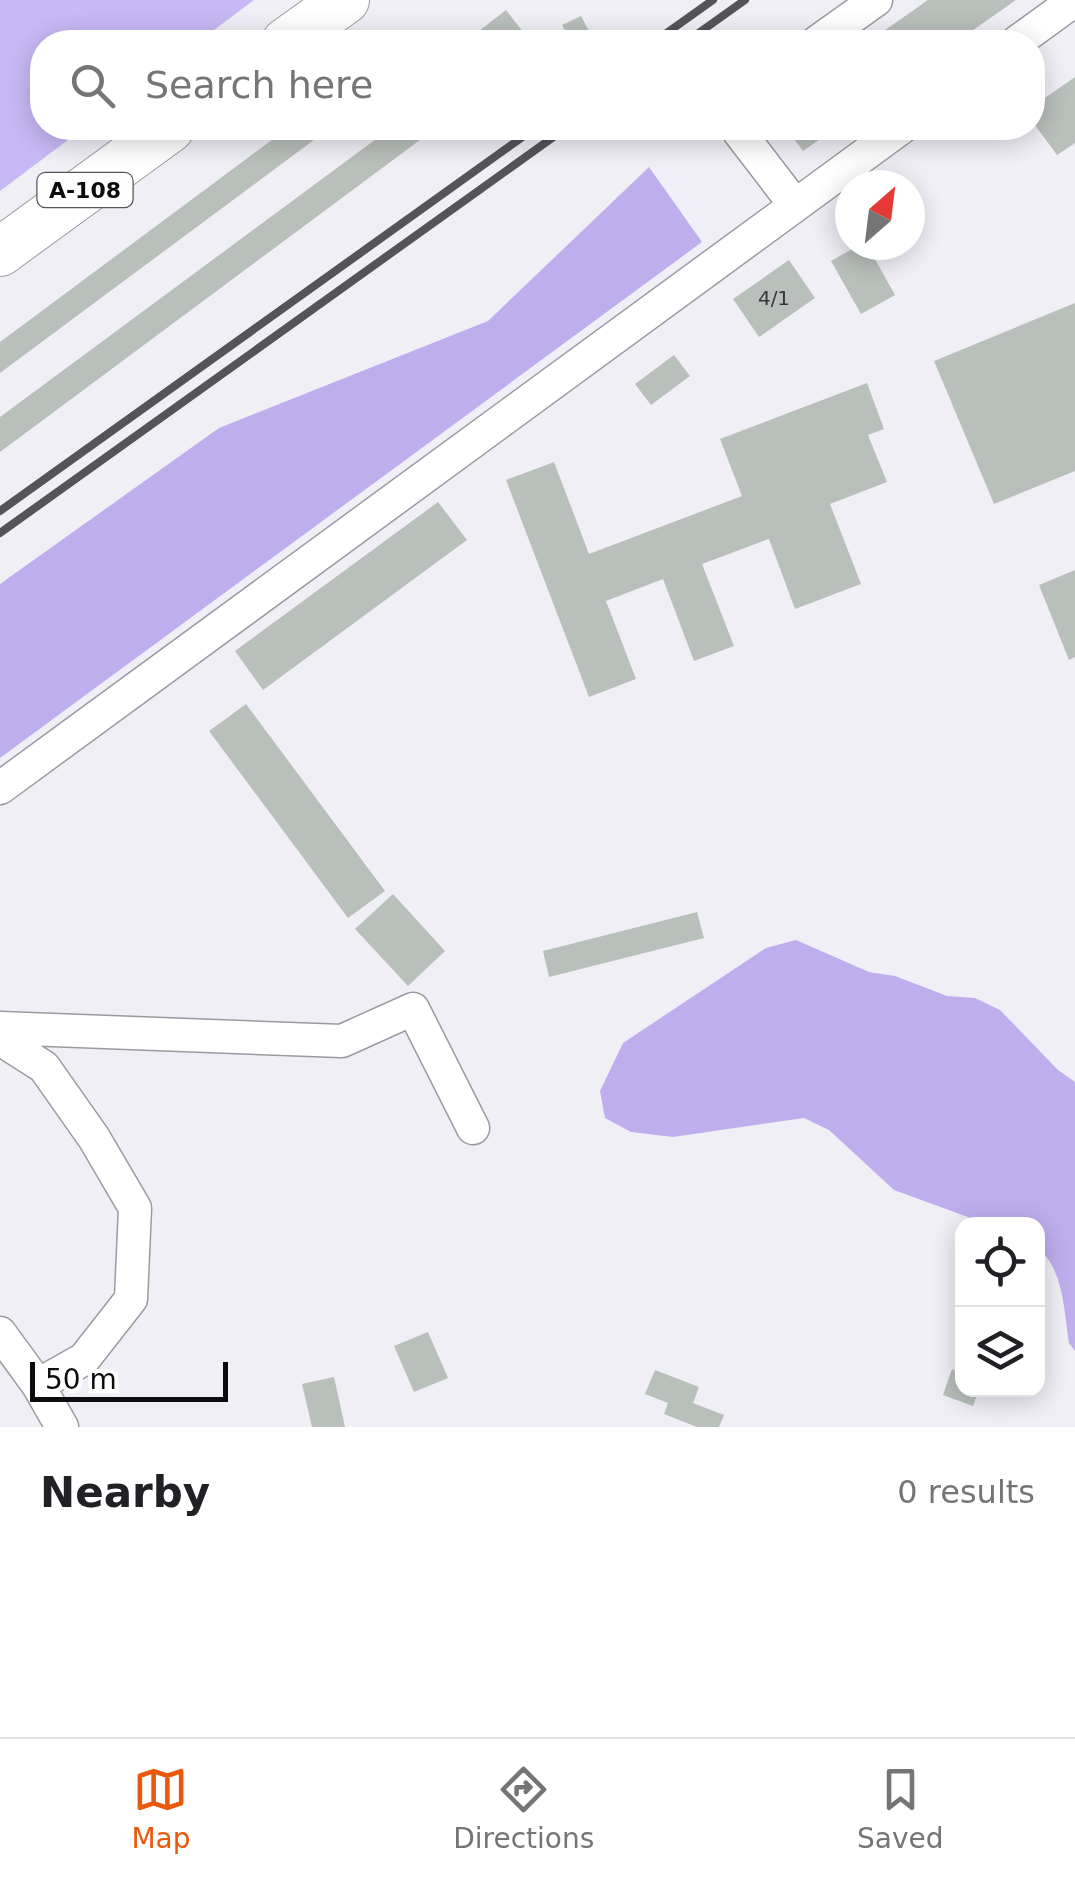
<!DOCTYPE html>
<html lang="en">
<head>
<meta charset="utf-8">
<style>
  :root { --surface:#fff; --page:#f6f6f6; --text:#202124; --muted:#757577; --line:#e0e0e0; --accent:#ea580c }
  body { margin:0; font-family:"DejaVu Sans",sans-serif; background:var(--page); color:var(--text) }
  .controls { position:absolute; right:30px; bottom:30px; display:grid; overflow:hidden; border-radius:20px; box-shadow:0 5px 25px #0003 }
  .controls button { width:90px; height:90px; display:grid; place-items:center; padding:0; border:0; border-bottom:2px solid var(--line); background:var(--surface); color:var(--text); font:50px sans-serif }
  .compass { position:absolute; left:835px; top:170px; width:90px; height:90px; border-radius:50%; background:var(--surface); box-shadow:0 5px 25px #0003; rotate:28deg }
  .scale { position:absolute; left:30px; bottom:25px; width:198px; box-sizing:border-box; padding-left:10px; border:5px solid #0c0c0e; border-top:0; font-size:28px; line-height:35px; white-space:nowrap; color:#0c0c0e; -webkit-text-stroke:8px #fefeff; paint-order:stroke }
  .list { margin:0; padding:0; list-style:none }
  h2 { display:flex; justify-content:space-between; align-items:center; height:130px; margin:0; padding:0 40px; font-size:42px }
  h2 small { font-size:32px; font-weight:400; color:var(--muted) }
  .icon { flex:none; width:55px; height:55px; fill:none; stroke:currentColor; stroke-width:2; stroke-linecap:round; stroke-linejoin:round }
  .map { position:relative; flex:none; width:1075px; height:1427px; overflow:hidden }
  .search { position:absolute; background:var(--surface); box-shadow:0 5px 25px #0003; left:30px; right:30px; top:30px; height:110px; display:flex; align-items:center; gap:25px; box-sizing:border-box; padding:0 35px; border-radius:40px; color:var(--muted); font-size:38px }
  .sheet { height:310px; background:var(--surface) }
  nav { display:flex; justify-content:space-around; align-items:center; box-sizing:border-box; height:140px; border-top:2px solid var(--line); background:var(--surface); font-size:28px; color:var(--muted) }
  nav a { display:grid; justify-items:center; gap:5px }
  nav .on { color:var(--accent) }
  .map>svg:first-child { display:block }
</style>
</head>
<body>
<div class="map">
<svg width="1075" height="1427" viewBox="0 0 1075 1427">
  <rect width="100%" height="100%" fill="#f1eff6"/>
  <path fill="#c8b8f5" d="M 0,0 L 254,0 L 198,42 L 42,42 L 42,128 L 84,128 L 0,191 Z"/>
  <path fill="#beaeee" d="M 649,167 L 702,242 L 0,758 L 0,584 L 219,428 L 488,321 Z
    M 796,940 L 869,972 L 895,976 L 947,996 L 975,998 L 1000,1010 L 1058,1070 L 1075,1082 L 1075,1351 L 1069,1343 C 1064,1312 1064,1270 1038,1248 L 1038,1224 L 987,1224 L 894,1190 L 829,1130 L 804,1118 L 673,1137 L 631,1132 L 605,1118 L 600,1091 L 623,1043 L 766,948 Z"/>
  <path fill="#b9bfbb" d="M 928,0 L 1016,0 L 956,42 L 868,42 Z
    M 506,10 L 523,32 L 512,41 L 513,42 L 465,42 Z
    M 581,16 L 595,42 L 571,42 L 562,25 Z
    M 1075,77 L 1075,143 L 1057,155 L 1032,121 L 1032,107 Z
    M 288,128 L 330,128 L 0,373 L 0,342 Z
    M 391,128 L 424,128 L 428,134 L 0,452 L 0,417 Z
    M 472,128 L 496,128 L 481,139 Z
    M 786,128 L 836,128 L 803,151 Z
    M 859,245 L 867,245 L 895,295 L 861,314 L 831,261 Z
    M 789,260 L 815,298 L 759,337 L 733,299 Z
    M 1075,303 L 1075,471 L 994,504 L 934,361 Z
    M 674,355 L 690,376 L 651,405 L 635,384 Z
    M 867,383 L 884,429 L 868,435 L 887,482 L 830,504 L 861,584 L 795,609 L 769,539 L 702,564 L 734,646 L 694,661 L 663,579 L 606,601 L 636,679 L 589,697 L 506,480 L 554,462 L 589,554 L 742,496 L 720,439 Z
    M 438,502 L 467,540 L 263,690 L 235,651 Z
    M 1075,570 L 1075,657 L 1069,660 L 1039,585 Z
    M 246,704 L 385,891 L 348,918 L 209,731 Z
    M 393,894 L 445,951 L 408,986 L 355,929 Z
    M 697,912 L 704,938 L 549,977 L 543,951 Z
    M 428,1332 L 448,1378 L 414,1392 L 394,1346 Z
    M 952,1369 L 962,1373 L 962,1390 L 979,1390 L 973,1406 L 943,1395 Z
    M 655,1370 L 699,1387 L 693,1403 L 724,1415 L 719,1427 L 697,1427 L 664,1414 L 668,1403 L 645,1394 Z
    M 334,1377 L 345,1427 L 312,1427 L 302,1384 Z"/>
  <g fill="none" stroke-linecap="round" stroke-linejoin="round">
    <g stroke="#9c9aa1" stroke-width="35">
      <path id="minor" d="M 817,42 L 876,0
        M 1017,42 L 1075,0
        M 736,128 L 795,205
        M 0,788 L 901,128
        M 0,1028 L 342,1041 L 413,1009 L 473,1128
        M 0,1039 L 44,1067 L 94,1138 L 135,1208 L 131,1299 L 84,1359 L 38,1385
        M 0,1333 L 38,1385 L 62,1427"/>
    </g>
    <g stroke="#9c9aa1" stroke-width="50">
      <path id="highway" d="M 286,42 L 345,0
        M 0,252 L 170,128"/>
    </g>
    <use href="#minor" stroke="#fff" stroke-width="32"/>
    <use href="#highway" stroke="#fff" stroke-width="48"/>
    <path stroke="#555458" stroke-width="8" d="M 654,42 L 713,0
      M 686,42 L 745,0
      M 0,511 L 535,128
      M 0,533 L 566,128"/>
  </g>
  <g text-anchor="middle" stroke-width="8" stroke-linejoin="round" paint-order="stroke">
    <g font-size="20" fill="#373939">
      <text x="774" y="305">4/1</text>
    </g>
    <rect fill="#fefeff" stroke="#555556" stroke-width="2.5" x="37.5" y="173" width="95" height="34" rx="8"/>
    <g font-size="22" font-weight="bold" fill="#0c0c0e">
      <text x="85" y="198">А-108</text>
    </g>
  </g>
</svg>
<div class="controls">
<button><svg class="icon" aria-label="locate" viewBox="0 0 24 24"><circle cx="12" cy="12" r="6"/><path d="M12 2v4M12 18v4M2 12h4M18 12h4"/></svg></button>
<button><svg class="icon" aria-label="layers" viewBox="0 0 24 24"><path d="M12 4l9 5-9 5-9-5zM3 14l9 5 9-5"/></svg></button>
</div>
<svg class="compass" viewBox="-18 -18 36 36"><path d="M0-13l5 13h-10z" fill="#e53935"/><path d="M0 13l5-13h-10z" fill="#757577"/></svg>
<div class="scale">50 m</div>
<div class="search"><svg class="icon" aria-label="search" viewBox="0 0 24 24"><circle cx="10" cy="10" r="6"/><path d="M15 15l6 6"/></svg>Search here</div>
</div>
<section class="sheet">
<h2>Nearby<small>0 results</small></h2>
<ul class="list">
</ul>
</section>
<nav>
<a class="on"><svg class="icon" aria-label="map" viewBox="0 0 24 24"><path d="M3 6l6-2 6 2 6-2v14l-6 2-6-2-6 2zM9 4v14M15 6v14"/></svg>Map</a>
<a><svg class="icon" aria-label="directions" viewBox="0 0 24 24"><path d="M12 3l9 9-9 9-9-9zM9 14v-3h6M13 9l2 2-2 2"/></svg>Directions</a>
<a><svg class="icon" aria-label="saved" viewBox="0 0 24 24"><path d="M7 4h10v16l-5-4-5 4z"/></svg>Saved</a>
</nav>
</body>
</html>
